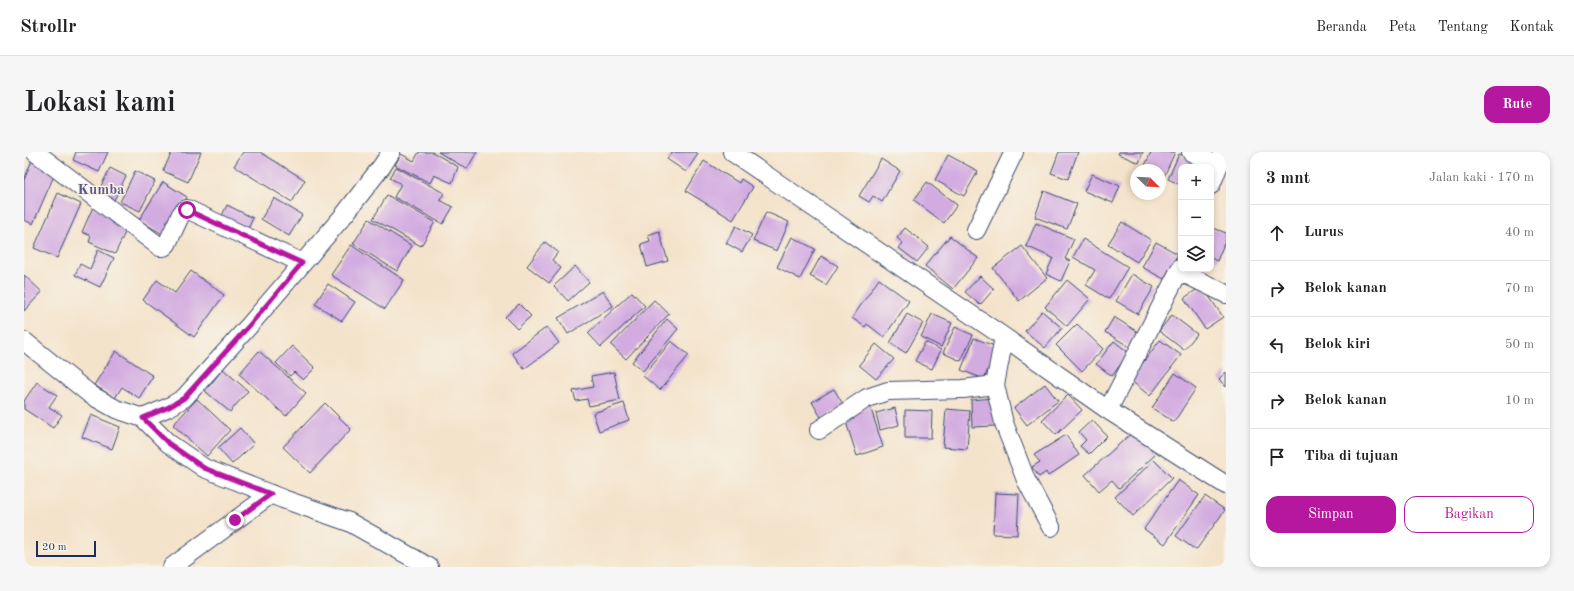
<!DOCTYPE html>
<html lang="id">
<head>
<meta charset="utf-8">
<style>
  :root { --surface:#fff; --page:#f6f6f6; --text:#202124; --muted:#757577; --line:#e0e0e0; --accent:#b5179e }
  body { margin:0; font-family:"Old Standard TT",serif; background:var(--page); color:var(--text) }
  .controls { position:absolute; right:12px; top:12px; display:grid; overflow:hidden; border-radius:8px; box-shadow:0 2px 6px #0003 }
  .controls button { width:36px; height:36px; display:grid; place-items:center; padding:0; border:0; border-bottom:1px solid var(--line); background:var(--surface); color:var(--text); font:20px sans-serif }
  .compass { position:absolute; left:1106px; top:12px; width:36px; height:36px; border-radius:50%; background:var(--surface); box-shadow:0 2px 6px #0003; rotate:114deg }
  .scale { position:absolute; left:12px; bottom:10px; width:60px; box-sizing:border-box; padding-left:4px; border:2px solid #1b2f5e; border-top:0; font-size:11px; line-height:14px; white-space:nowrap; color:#1b2f5e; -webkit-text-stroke:3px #f7f3e8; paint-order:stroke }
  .stop { position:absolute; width:12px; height:12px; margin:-9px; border:3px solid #b5179e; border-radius:50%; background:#fff }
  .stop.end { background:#b5179e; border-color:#fff; box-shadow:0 1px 4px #0008 }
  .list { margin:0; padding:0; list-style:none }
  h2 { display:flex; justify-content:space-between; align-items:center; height:52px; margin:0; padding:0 16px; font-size:17px }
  h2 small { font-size:13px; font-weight:400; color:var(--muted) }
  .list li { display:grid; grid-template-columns:26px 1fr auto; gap:12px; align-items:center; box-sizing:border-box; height:56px; padding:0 16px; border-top:1px solid var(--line) }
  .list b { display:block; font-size:15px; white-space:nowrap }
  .list em { font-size:13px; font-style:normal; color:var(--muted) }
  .actions { display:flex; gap:8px; padding:12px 16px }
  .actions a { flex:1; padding:9px 0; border:1px solid var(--accent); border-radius:12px; text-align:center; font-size:14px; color:var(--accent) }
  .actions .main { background:var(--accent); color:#fff }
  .icon { flex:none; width:22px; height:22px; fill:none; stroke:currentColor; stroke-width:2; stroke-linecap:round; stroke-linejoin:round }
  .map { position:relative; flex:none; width:1202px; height:415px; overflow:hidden; border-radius:12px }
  header { display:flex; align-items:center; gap:24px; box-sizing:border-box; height:56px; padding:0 20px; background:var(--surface); border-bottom:1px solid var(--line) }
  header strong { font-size:19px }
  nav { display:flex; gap:22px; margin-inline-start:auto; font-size:14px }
  .intro { display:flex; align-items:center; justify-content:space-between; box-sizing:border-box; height:96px; padding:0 24px }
  h1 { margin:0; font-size:28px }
  .button { padding:10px 18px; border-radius:12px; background:var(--accent); color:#fff; font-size:14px; font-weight:700 }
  main { display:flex; gap:24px; padding:0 24px }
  aside { flex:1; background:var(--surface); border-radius:12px; box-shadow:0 2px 6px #0003 }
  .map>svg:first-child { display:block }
</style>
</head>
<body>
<header>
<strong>Strollr</strong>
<nav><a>Beranda</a><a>Peta</a><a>Tentang</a><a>Kontak</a></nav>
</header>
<div class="intro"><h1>Lokasi kami</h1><a class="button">Rute</a></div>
<main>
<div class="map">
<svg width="1202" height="415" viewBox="0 0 1202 415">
  <rect width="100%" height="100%" fill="#f7f3e8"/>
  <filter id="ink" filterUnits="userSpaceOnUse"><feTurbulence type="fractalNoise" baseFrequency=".025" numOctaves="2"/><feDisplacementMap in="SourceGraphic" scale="8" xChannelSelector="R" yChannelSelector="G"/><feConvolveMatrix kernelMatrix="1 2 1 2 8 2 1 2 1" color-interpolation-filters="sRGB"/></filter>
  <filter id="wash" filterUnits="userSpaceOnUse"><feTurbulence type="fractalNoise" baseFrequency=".012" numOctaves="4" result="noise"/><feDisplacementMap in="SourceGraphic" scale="16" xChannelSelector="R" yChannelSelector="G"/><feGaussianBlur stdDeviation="0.9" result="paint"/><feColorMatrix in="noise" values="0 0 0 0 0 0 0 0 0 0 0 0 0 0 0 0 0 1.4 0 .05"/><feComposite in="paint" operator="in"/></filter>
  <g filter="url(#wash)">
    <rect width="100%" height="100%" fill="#f4e3cb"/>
    <g id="blocks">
      <path fill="#d2abe1" d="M 52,0 L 84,0 L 75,20 L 49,8 Z
        M 148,0 L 177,0 L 164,30 L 139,19 Z
        M 219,0 L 236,0 L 281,28 L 268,50 L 210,14 Z
        M 395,0 L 408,0 L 434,15 L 428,31 L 410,23 L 406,31 L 371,13 L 377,2 L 390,9 Z
        M 414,0 L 453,0 L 443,17 Z
        M 648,0 L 672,0 L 674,2 L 662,20 L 643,7 Z
        M 1035,0 L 1054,0 L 1044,27 L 1027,21 Z
        M 1095,0 L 1119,0 L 1115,11 L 1094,2 Z
        M 1127,0 L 1151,0 L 1139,27 L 1136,25 L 1136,18 L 1119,18 Z
        M 1155,2 L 1184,15 L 1157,15 L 1157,33 L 1144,27 Z
        M 924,3 L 954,19 L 940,44 L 911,28 Z
        M 857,7 L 876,19 L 858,50 L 849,44 L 845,50 L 835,44 Z
        M 8,8 L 32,19 L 9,72 L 0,68 L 0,28 Z
        M 680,9 L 715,31 L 717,27 L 729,35 L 709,68 L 662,39 Z
        M 372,15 L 420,41 L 416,48 L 429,55 L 419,72 L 370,45 L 377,32 L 366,26 Z
        M 86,16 L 102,24 L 88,52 L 72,44 Z
        M 111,19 L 131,29 L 116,59 L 96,50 Z
        M 1068,22 L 1096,34 L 1089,51 L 1060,39 Z
        M 139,30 L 163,45 L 140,83 L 115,68 Z
        M 903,30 L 933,53 L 920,71 L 890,48 Z
        M 1020,39 L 1053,52 L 1043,77 L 1011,65 Z
        M 34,41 L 57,52 L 33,106 L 10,96 Z
        M 363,43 L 411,70 L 397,94 L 349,67 Z
        M 250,46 L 278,63 L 265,84 L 237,67 Z
        M 203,53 L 229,66 L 221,83 L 195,70 Z
        M 69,55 L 105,72 L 91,102 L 65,90 L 67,84 L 58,80 Z
        M 742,60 L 765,70 L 753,99 L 729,89 Z
        M 345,67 L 388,94 L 373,119 L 329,92 Z
        M 1098,70 L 1127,88 L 1113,110 L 1084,92 Z
        M 1012,71 L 1050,87 L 1041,107 L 1046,109 L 1037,129 L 1022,122 L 1029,106 L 1002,94 Z
        M 712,74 L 728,83 L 718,100 L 702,91 Z
        M 1187,75 L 1202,81 L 1202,87 L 1193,109 L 1187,106 Z
        M 881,76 L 905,95 L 893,110 L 875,96 L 879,91 L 873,86 Z
        M 635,79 L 644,109 L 623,115 L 617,92 L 626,89 L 624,83 Z
        M 926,84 L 954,106 L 929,137 L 901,114 Z
        M 768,85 L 791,97 L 776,127 L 753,115 Z
        M 1059,87 L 1104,115 L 1085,147 L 1062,133 L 1071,118 L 1049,105 Z
        M 521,90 L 534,100 L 528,108 L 537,116 L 525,131 L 503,114 Z
        M 1132,90 L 1154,102 L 1140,127 L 1118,115 Z
        M 327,93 L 380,128 L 361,157 L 307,123 Z
        M 998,94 L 1023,126 L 995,149 L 969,116 Z
        M 74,98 L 90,106 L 76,135 L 51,123 L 56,112 L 66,117 Z
        M 797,104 L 814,114 L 802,133 L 786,124 Z
        M 551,114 L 565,130 L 544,149 L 530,134 Z
        M 167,119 L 200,143 L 170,185 L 119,148 L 133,128 L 151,141 Z
        M 1108,122 L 1130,135 L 1114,162 L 1092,149 Z
        M 0,123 L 18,140 L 0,159 Z
        M 956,124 L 970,137 L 956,153 L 941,140 Z
        M 855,127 L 885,149 L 860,185 L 843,172 L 841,175 L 828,166 Z
        M 1043,128 L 1066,147 L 1043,174 L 1021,155 Z
        M 304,132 L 331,150 L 318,169 L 291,152 Z
        M 1178,134 L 1199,165 L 1181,177 L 1160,146 Z
        M 579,139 L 589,154 L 544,182 L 534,166 Z
        M 608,140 L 621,154 L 577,195 L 564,181 Z
        M 630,148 L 645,162 L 602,207 L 587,193 Z
        M 495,152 L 507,164 L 493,177 L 481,165 Z
        M 1018,159 L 1038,176 L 1021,196 L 1001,179 Z
        M 883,162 L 899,171 L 882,201 L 866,191 Z
        M 908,162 L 928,171 L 917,195 L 897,185 Z
        M 1148,163 L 1173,182 L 1160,198 L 1135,179 Z
        M 1090,165 L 1115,181 L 1106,195 L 1081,180 Z
        M 643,167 L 654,177 L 619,219 L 608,210 Z
        M 1053,172 L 1079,197 L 1058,219 L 1032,193 Z
        M 523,175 L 535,191 L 500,217 L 488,201 Z
        M 931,175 L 949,183 L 937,209 L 919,201 Z
        M 950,186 L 973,195 L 960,227 L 937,218 Z
        M 1136,188 L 1157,203 L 1126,244 L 1106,228 Z
        M 647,189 L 665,203 L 636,238 L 619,224 Z
        M 1090,189 L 1105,201 L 1088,224 L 1072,212 Z
        M 901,190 L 917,198 L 908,217 L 891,209 Z
        M 852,192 L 870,207 L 852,227 L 835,213 Z
        M 268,194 L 291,216 L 279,228 L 270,220 L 266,224 L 252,211 Z
        M 92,199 L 129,224 L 115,246 L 98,235 L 91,246 L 70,233 Z
        M 235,199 L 282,241 L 262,264 L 215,222 Z
        M 199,217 L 224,239 L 206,260 L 181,239 Z
        M 590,220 L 596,248 L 565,254 L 563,247 L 552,249 L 549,239 L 569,235 L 567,224 Z
        M 1202,220 L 1202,235 L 1195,227 Z
        M 1151,221 L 1172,236 L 1150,270 L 1128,256 Z
        M 13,230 L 33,243 L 25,255 L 38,263 L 29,276 L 0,257 L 0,249 Z
        M 1021,232 L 1034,249 L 1003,273 L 990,256 Z
        M 810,237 L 820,254 L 798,267 L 788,250 Z
        M 1044,243 L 1058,258 L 1032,283 L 1018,268 Z
        M 970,246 L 971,274 L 948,275 L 947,248 Z
        M 173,247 L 206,278 L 183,304 L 149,273 Z
        M 301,251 L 327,277 L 286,321 L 259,295 Z
        M 600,251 L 605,268 L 575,279 L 569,261 Z
        M 846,254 L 859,295 L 833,304 L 822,270 L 830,267 L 828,260 Z
        M 871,256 L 875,273 L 856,278 L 852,261 Z
        M 922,257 L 946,259 L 943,297 L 919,295 Z
        M 881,258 L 908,259 L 907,286 L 881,286 Z
        M 67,263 L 96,275 L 88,297 L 58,285 Z
        M 1068,268 L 1083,284 L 1065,302 L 1056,294 L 1062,288 L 1055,280 Z
        M 216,276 L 230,292 L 208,312 L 194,296 Z
        M 1110,279 L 1131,303 L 1095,336 L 1088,328 L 1075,339 L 1061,323 Z
        M 1042,283 L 1055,303 L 1024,324 L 1022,320 L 1015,325 L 1008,315 L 1016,310 L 1010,303 Z
        M 1130,308 L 1148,326 L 1109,364 L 1091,345 Z
        M 1154,328 L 1175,343 L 1141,392 L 1120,377 Z
        M 971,341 L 995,342 L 993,383 L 969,382 Z
        M 1181,344 L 1201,358 L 1172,398 L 1152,384 Z"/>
    </g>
  </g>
  <g filter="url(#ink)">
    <use href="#blocks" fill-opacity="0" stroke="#3c4a6e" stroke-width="1"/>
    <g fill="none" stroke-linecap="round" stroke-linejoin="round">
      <g stroke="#3c4a6e" stroke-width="20">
        <path id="street" d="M 11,0 L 136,95 L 140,95 L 143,92 L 157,62 L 161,58 L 163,57 L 278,111
          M 708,0 L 980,185 L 1084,258 L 1202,333
          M 1167,0 L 1194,14
          M 1187,33 L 1200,0
          M 952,78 L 990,0
          M 1155,119 L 1202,142
          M 980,185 L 971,233 L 975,250 L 980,271 L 1002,328 L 1027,375
          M 0,189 L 67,243 L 92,257 L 119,266 L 145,255 L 160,246 L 224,175 L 320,63 L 358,14 L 367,0
          M 1084,258 L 1157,115
          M 119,266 L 144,291 L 180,316 L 259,347 L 325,370 L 405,415
          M 795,278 L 843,246 L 864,239 L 939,237 L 971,233
          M 148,415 L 247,342"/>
      </g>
      <use href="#street" stroke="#fff" stroke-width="18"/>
    </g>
  </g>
  <g fill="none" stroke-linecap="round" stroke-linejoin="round" filter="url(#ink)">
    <path stroke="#b5179e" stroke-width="5" d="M 163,58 L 278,111 L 224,175 L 160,246 L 145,255 L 119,266 L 144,291 L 180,316 L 247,342 L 211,368"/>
  </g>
  <g text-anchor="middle" stroke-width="3" stroke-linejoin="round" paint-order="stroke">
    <g font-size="15" font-weight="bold" fill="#5b5a8c" stroke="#f7f3e8">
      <text x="77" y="42">Kumba</text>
    </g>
  </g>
</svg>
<div class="controls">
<button>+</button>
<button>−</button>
<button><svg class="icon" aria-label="layers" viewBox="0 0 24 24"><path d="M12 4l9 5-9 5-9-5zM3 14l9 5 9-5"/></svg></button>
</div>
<svg class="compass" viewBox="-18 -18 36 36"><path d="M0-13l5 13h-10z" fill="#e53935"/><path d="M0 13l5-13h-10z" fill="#757577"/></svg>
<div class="scale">20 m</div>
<div class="stop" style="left:163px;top:58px"></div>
<div class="stop end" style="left:211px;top:368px"></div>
</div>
<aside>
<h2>3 mnt<small>Jalan kaki · 170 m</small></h2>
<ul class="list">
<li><svg class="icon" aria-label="ahead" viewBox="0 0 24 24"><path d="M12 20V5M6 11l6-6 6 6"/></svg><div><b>Lurus</b></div><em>40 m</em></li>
<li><svg class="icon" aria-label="right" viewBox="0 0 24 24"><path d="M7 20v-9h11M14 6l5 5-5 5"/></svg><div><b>Belok kanan</b></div><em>70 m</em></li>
<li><svg class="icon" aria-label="left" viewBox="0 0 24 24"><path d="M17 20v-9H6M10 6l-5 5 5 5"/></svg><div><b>Belok kiri</b></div><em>50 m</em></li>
<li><svg class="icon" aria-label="right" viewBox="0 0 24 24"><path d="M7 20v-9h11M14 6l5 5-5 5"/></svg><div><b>Belok kanan</b></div><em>10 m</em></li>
<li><svg class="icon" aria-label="arrive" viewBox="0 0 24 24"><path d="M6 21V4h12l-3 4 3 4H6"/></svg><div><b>Tiba di tujuan</b></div></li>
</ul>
<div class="actions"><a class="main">Simpan</a><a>Bagikan</a></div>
</aside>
</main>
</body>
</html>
